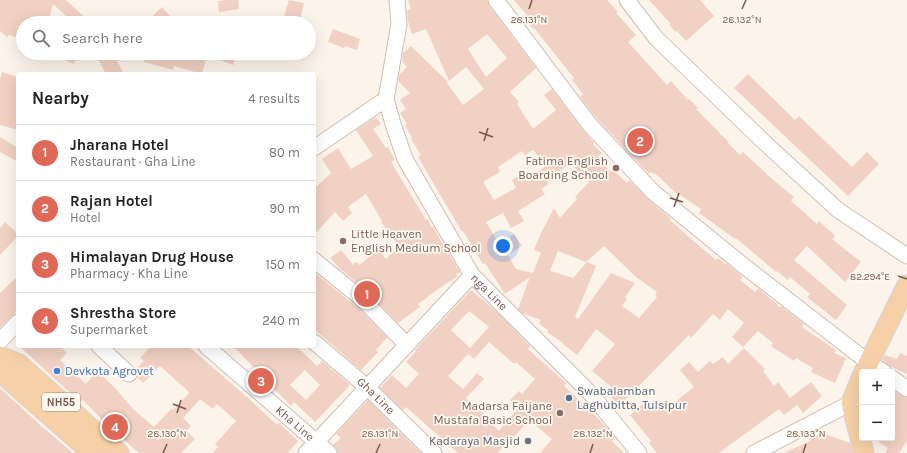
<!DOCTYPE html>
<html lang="en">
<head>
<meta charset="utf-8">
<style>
  :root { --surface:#fff; --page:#f2f2f2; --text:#222; --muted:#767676; --line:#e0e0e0; --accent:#df6856 }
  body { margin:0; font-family:Karla,sans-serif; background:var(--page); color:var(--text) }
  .controls { position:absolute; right:12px; bottom:12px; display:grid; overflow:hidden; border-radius:4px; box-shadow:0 4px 16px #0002 }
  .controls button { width:36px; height:36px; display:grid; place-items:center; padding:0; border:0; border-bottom:1px solid var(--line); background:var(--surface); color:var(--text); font:20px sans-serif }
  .you { position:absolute; left:503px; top:246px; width:14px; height:14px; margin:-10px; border:3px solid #fff; border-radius:50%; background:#1a73e8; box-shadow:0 0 0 6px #1a73e833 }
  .badge { display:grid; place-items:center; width:26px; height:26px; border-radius:50%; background:var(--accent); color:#fff; font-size:13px; font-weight:700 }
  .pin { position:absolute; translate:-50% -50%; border:2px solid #fff; box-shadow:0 1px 4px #0006 }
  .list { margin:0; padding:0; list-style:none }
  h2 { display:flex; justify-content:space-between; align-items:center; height:52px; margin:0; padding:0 16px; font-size:17px }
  h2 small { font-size:13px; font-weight:400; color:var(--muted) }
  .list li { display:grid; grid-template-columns:26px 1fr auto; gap:12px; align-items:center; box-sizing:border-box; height:56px; padding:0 16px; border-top:1px solid var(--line) }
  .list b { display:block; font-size:15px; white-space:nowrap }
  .list p { margin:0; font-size:13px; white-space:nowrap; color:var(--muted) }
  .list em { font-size:13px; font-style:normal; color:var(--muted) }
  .icon { flex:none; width:22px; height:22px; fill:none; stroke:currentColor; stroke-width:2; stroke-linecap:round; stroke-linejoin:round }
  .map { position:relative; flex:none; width:907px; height:453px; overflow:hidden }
  .search { position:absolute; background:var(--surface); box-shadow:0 4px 16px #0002; left:16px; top:16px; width:300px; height:44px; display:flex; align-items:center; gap:10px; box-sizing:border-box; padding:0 14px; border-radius:22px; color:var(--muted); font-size:15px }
  .panel { position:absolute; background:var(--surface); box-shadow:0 4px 16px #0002; left:16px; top:72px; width:300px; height:276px; border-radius:4px }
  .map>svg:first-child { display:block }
</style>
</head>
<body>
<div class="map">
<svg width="907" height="453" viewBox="0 0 907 453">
  <rect width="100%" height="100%" fill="#fcf4eb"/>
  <path fill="#f0d1c3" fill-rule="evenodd" d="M 0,0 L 66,0 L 91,23 L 74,23 L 53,4 L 48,23 L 23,23 L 23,40 L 9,35 L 7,37 L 0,31 Z
    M 227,0 L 238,0 L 239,9 L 219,12 L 218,1 Z
    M 289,0 L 304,3 L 299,23 L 282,23 Z
    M 408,0 L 487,0 L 489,5 L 536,68 L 510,92 L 519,102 L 517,104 L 533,129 L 556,110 L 544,95 L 552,89 L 583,130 L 594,143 L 593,144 L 602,153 L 597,158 L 611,172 L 613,170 L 627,183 L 629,180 L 647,198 L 671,219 L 670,220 L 697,244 L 716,260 L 718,258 L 725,264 L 726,263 L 743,277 L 740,280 L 755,292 L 758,288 L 780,307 L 781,306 L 804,324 L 802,327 L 836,350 L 834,353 L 846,358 L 835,383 L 811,372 L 813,368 L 796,358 L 794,361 L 783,354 L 771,346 L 773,343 L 758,331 L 743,347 L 732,337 L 744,323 L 728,309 L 720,320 L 713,314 L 691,338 L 689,335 L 620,405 L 607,394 L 613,388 L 592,371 L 615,344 L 596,329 L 577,355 L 563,344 L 563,343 L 547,332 L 548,330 L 539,324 L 541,320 L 522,313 L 518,309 L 530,277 L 505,294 L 485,263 L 483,264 L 463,231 L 462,232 L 418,157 L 421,155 L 411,139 L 412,138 L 405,125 L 407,124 L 400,113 L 406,109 L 400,100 L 410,93 L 398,81 L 399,75 L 407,67 L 402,61 L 403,53 L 411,46 L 448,82 L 447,83 L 463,105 L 484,89 L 466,67 L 449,81 L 426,29 L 412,34 L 408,21 L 407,11 L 411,9 ZM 487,34 L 507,58 L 486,77 L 468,49 ZM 533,150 L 546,166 L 526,181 L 522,174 L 512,180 L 516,188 L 494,200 L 483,182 L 500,172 L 498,167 L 522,151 L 525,155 ZM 570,163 L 589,182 L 575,197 L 577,199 L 560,218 L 554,208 L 540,235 L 534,250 L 541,253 L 533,273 L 516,269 L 508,255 L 522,246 L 514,234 L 499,244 L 486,222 L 503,213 L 511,228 L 524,221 L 518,211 L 545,194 L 541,189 L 549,184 L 547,181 ZM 604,246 L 636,277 L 657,292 L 655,295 L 657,297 L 639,318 L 622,306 L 627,299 L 625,297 L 635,283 L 611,273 L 578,319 L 575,317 L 596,266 L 587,262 L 573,278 L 550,271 L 558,251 L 586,262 Z
    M 514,0 L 607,0 L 618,12 L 616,13 L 636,35 L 628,42 L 667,85 L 671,81 L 688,100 L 689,99 L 698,108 L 696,109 L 720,133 L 720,134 L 728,141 L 727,142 L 740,155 L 743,152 L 767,174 L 766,174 L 794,197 L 791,201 L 817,224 L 819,221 L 835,236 L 832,239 L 861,262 L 845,282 L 807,246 L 794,260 L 847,305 L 836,320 L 807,297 L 810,294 L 790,277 L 788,280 L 777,271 L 776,272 L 736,238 L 735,239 L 699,213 L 701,209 L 680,195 L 679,196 L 657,175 L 651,172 L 649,174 L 597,119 L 580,97 L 583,94 L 572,80 L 574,78 L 534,28 L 533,29 L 523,17 L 526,14 Z
    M 649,0 L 700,0 L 714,16 L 686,41 L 677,31 L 676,32 L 669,25 L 671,24 Z
    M 162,7 L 170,16 L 162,23 L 145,23 Z
    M 333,29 L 360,39 L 357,50 L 345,46 L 344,48 L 328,42 Z
    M 49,53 L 78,53 L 74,64 Z
    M 95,53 L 113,53 L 124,74 L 106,74 Z
    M 146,53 L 238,53 L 233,65 L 207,55 L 202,74 L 174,66 L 173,70 L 144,62 Z
    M 2,72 L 18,77 L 18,130 L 0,125 L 0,79 Z
    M 748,74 L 795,120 L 799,116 L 852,167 L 867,152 L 879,164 L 848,196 L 734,88 Z
    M 376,117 L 381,124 L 373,129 L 386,148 L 388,147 L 395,160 L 391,162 L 426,220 L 428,219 L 431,227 L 433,226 L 446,251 L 447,251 L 460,272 L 456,274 L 458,276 L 428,296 L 428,297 L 418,304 L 420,307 L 398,323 L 368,292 L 339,268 L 330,258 L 341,250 L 353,265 L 356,262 L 360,265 L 378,249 L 386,259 L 399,246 L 381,222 L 382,221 L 366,194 L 348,207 L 352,213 L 343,221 L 335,212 L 314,235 L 314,189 L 331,173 L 322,159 L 338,148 L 351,169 L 373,156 L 356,130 Z
    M 0,137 L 18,148 L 18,162 L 0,152 Z
    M 5,222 L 18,234 L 18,236 L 0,255 L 0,228 Z
    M 314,272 L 359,309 L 387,337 L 376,350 L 378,352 L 361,370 L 314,329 Z
    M 18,276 L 18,310 L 0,328 L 0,293 Z
    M 471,290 L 499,314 L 530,346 L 528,349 L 566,383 L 564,386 L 591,411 L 608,429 L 615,438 L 612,441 L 624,453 L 540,453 L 552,439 L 529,420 L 514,437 L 513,436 L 497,453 L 458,453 L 406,407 L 403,410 L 380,388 L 392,375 L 406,388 L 419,374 L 406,362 L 416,351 L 415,350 ZM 469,311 L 489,327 L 470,348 L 451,330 ZM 489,342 L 514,364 L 516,362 L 535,379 L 522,394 L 519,391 L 510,400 L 518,408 L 499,431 L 483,415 L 484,414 L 466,398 L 484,379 L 477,373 L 463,389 L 448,376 L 468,354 L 474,359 Z
    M 19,346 L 60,346 L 67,353 L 60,360 L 86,384 L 97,370 L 115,388 L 133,409 L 154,427 L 172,408 L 173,410 L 189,393 L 188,391 L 160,366 L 143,383 L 137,377 L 138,372 L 136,369 L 144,361 L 140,358 L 151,346 L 188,346 L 247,397 L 277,425 L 279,423 L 298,441 L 288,453 L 213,453 L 218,447 L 215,444 L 236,421 L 217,404 L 213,409 L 200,399 L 183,418 L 191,426 L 186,431 L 195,439 L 181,453 L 139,453 L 109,427 L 83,400 L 80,402 Z
    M 233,346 L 296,346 L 317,366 L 322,361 L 350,385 L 315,422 L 294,402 L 291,406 ZM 305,370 L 320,385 L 306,400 L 290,385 Z
    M 744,348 L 765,369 L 763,371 L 774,386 L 778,382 L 790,398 L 811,382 L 822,396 L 803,413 L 797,405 L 784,415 L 779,409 L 719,453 L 657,453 L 649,443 L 651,441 L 630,415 L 648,399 L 657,411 L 662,407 L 664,411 L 694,387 L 680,370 L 689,362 L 698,372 L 710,361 L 713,364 L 723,357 L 728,364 Z
    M 900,353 L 907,356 L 907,374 L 892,367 L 882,360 L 885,355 L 897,359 Z
    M 0,388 L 39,424 L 73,453 L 0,453 Z
    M 892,389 L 902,396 L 907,398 L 907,441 L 899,453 L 885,453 L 888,448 L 873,438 L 892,438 Z
    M 368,400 L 421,453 L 338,453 L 337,450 L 333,445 L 341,438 L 336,434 Z
    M 822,433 L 850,443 L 853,453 L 784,453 L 810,441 L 809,439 Z"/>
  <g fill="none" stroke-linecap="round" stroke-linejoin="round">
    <g stroke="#d0bdb3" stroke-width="17">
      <g id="minor">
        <path d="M 496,0 L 590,125 L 653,192 L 744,266 L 868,362 L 884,372"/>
        <path d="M 627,0 L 656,38 L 765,143 L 838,210 L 907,256"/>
        <path id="s1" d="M 386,99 L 393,124 L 405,159 L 472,275 L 592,395 L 639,453"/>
        <path d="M 314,148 L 386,99 L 399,24 L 397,0"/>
        <path d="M 314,260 L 362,299 L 407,345"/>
        <path d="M 0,341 L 18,322"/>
        <path id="s2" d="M 314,342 L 367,387 L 434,453"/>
        <path d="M 99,346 L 129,374"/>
        <path id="s3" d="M 206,346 L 329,453"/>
        <path d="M 892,378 L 907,389"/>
        <path d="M 306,453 L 472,275"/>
        <path d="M 754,453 L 851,403"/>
      </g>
    </g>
    <g stroke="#d9d1cd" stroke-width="21">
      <path id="major" d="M 0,356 L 19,364 L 119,453
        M 0,366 L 8,379 L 92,453
        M 864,372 L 907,285
        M 862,376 L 851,403 L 864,453"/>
    </g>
    <use href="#minor" stroke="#fff" stroke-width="15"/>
    <use href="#major" stroke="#f6d1a7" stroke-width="19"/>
  </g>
  <path fill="none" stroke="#76594e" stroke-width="1.5" d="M 529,9 L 532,0M 742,9 L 746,0M 479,132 L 493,137M 484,141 L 488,128M 670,198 L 683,202M 674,207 L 679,193M 898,276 L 907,279M 173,404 L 186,409M 177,413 L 181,400M 163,453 L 167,444M 376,453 L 380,444M 590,453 L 593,444M 803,453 L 806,444"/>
  <g fill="#8d6e63" stroke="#fef8f1" stroke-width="1.5">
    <circle cx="616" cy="168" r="4"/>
    <circle cx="343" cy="241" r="4"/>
    <circle cx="560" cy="413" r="4"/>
  </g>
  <circle fill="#3f7fe0" stroke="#fef8f1" stroke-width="1.5" cx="57" cy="371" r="4"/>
  <circle fill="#5c6f8a" stroke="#fef8f1" stroke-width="1.5" cx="569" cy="398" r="4"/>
  <circle fill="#6b7280" stroke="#fef8f1" stroke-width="1.5" cx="528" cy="441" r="4"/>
  <g text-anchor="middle" stroke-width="3.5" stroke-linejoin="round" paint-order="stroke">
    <rect fill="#fef8f1" stroke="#9f897f" stroke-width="1" x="42" y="393" width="38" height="18" rx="3"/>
    <g font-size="11" font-weight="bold" fill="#76594e">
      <text x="61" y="406">NH55</text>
    </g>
    <g font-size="12" fill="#785e54" stroke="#fef8f1" text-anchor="end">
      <text x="608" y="165">Fatima English<tspan x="608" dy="14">Boarding School</tspan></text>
      <text x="351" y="238" text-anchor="start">Little Heaven<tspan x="351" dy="14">English Medium School</tspan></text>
      <text x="552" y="410">Madarsa Faijane<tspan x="552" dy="14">Mustafa Basic School</tspan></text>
    </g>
    <g font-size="12" fill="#76594e" stroke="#fef8f1">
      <text dy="4" stroke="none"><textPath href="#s1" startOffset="221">nga Line</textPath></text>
      <text dy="4" stroke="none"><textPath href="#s2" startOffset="82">Gha Line</textPath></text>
      <text dy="4" stroke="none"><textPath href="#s3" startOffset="118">Kha Line</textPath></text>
    </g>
    <g font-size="12" fill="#366cbe" stroke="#fef8f1" text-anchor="start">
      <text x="65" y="375">Devkota Agrovet</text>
    </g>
    <g font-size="12" fill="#4e5e75" stroke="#fef8f1" text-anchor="start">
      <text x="577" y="395">Swabalamban<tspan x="577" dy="14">Laghubitta, Tulsipur</tspan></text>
    </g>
    <g font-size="12" fill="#5b616d" stroke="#fef8f1" text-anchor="end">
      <text x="520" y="445">Kadaraya Masjid</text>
    </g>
  </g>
  <g font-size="10" text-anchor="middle" fill="#76594e" stroke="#fef8f1" stroke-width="3.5" stroke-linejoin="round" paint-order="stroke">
    <text x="742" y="23">28.132°N</text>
    <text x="529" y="23">28.131°N</text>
    <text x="870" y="280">82.294°E</text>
    <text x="167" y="437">28.130°N</text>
    <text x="380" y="437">28.131°N</text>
    <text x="593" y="437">28.132°N</text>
    <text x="806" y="437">28.133°N</text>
  </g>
</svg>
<div class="controls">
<button>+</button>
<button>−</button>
</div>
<div class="you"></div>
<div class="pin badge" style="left:367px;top:294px">1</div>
<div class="pin badge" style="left:640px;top:141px">2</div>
<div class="pin badge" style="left:261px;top:381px">3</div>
<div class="pin badge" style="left:115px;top:427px">4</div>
<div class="search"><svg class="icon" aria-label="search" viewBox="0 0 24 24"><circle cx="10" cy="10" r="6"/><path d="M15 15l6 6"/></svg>Search here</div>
<section class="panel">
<h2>Nearby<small>4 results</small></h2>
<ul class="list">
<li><span class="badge">1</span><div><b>Jharana Hotel</b><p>Restaurant · Gha Line</p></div><em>80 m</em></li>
<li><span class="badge">2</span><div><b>Rajan Hotel</b><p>Hotel</p></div><em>90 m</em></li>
<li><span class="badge">3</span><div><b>Himalayan Drug House</b><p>Pharmacy · Kha Line</p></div><em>150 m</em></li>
<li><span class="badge">4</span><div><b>Shrestha Store</b><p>Supermarket</p></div><em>240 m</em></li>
</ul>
</section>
</div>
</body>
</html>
